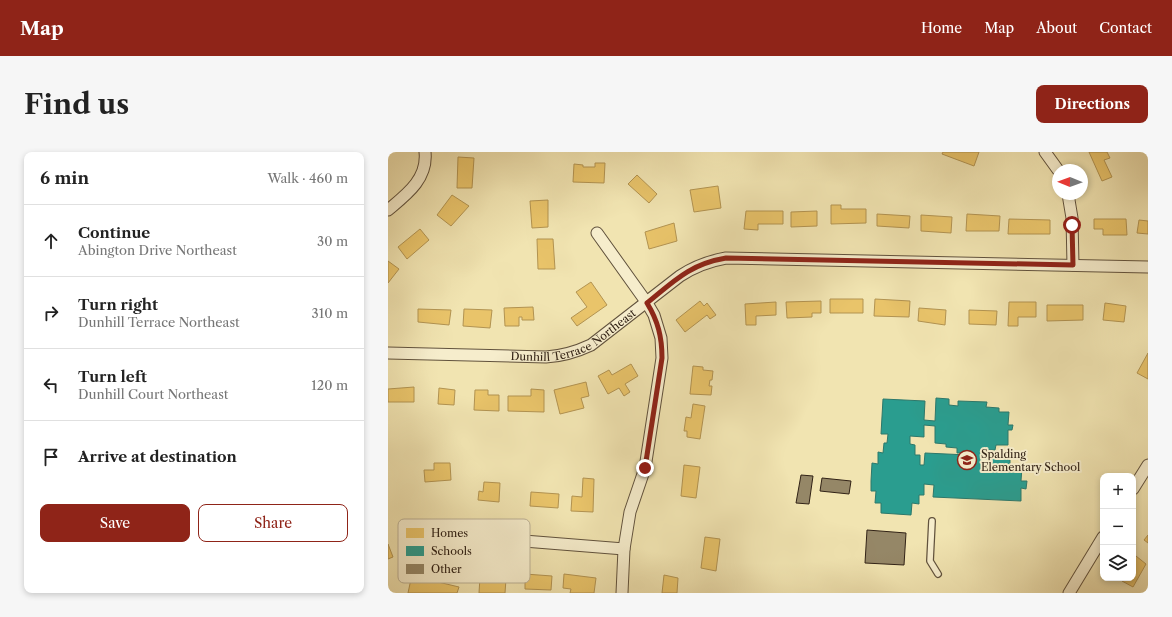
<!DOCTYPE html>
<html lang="en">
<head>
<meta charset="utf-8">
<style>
  :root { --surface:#fff; --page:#f6f6f6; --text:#222; --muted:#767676; --line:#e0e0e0; --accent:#8f2418 }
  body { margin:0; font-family:"Libre Caslon Text",serif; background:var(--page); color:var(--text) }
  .controls { position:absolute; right:12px; bottom:12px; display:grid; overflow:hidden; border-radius:8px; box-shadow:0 2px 6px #0003 }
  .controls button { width:36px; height:36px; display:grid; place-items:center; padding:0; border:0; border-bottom:1px solid var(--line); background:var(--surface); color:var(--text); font:20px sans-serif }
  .compass { position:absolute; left:664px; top:12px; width:36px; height:36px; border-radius:50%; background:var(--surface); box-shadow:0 2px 6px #0003; rotate:271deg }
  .stop { position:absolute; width:12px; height:12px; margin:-9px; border:3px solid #8f2418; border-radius:50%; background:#fff }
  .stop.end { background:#8f2418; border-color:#fff; box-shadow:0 1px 4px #0008 }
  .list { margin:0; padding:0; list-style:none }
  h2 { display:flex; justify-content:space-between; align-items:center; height:52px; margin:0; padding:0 16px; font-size:17px }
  h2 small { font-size:13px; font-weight:400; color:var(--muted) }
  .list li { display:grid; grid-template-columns:26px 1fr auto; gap:12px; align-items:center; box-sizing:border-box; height:72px; padding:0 16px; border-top:1px solid var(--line) }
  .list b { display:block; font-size:15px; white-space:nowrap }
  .list p { margin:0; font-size:13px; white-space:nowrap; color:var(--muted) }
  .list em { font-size:13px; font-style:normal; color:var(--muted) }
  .actions { display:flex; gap:8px; padding:12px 16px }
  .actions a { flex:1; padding:9px 0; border:1px solid var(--accent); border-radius:8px; text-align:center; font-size:14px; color:var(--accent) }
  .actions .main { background:var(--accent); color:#fff }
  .icon { flex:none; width:22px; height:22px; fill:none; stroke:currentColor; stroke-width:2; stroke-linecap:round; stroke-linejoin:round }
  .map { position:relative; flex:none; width:760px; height:441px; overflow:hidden; border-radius:8px }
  header { display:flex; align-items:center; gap:24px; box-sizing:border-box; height:56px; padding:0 20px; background:var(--accent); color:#fff }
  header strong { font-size:19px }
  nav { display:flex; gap:22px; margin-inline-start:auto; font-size:14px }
  .intro { display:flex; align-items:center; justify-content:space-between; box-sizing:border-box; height:96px; padding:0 24px }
  h1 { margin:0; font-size:28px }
  .button { padding:10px 18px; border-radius:8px; background:var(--accent); color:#fff; font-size:14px; font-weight:700 }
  main { display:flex; gap:24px; padding:0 24px }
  aside { flex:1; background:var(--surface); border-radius:8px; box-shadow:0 2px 6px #0003 }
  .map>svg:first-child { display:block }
</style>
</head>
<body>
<header>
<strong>Map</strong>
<nav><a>Home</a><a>Map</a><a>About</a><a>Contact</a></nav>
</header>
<div class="intro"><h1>Find us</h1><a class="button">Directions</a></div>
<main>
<aside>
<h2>6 min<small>Walk · 460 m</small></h2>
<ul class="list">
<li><svg class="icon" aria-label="ahead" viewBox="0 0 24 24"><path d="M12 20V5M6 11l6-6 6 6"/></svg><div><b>Continue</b><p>Abington Drive Northeast</p></div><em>30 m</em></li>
<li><svg class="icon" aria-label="right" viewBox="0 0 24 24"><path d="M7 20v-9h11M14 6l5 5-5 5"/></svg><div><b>Turn right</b><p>Dunhill Terrace Northeast</p></div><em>310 m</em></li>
<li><svg class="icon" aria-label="left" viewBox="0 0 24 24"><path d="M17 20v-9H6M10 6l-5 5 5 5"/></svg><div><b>Turn left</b><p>Dunhill Court Northeast</p></div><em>120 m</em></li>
<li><svg class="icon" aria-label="arrive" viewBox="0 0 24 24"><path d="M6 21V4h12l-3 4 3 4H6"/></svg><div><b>Arrive at destination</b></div></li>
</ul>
<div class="actions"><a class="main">Save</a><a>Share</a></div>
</aside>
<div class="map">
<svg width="760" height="441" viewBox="0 0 760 441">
  <rect width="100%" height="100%" fill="#f1e4b1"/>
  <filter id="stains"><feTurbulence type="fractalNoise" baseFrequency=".005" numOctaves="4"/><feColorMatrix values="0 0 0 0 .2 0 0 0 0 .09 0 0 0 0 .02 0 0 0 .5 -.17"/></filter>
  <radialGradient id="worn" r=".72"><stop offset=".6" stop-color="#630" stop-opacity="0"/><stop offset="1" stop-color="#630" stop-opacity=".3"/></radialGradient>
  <path fill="#e9c46a" stroke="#b29351" d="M 555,0 L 591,0 L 586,14 L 554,2 Z
    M 701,0 L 719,0 L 722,6 L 716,8 L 724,25 L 714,29 Z
    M 70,5 L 86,6 L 84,36 L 69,36 Z
    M 207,11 L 217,11 L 216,31 L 185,30 L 186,12 L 195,13 L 195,15 L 207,15 Z
    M 249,23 L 269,42 L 261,51 L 240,32 Z
    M 330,34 L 333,56 L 306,60 L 302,38 Z
    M 64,43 L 81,54 L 63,74 L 49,63 Z
    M 160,48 L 160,75 L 144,76 L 142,49 Z
    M 443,53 L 453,53 L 453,57 L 478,57 L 478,71 L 443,72 Z
    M 358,59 L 395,59 L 395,72 L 370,72 L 370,78 L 356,77 Z
    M 429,59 L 429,74 L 403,75 L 403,60 Z
    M 489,62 L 522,64 L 521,76 L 489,74 Z
    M 579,62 L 612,64 L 611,79 L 578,79 Z
    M 533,63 L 564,65 L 563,81 L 533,79 Z
    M 621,67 L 662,68 L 662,82 L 620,82 Z
    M 706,67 L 738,67 L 739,83 L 715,83 L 715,77 L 706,77 Z
    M 751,68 L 760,69 L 760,82 L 749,81 Z
    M 286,71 L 289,89 L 261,97 L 257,80 Z
    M 32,77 L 41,88 L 19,107 L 10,95 Z
    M 149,87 L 165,87 L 167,117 L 150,117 Z
    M 0,109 L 11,117 L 0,131 Z
    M 203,130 L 219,153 L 189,174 L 183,166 L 199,155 L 188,140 Z
    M 442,147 L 475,147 L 475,161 L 442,161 Z
    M 487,147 L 522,149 L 521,165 L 486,164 Z
    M 312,149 L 316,154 L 319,151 L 328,163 L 322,167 L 319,163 L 297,180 L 288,168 Z
    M 433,149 L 433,161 L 424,161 L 424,165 L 399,166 L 398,150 Z
    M 388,150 L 388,163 L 368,164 L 368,173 L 358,173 L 357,152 Z
    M 621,150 L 648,150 L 648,165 L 630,165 L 630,174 L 620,174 Z
    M 717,151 L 738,154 L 736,170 L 715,168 Z
    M 659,153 L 695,153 L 695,168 L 659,169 Z
    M 145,155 L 146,168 L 134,168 L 134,165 L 131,165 L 131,174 L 117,174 L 116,156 Z
    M 531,156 L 558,158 L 557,173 L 530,169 Z
    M 30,157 L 63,158 L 61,173 L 30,170 Z
    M 76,157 L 104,158 L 102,176 L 75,174 Z
    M 581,158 L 609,159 L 608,173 L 581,172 Z
    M 760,201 L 760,227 L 749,221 Z
    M 243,212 L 250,224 L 237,232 L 242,240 L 236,244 L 231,236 L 220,242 L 210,224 L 221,218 L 224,223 Z
    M 305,214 L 315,215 L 315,218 L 325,219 L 324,228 L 322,228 L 321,234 L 324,234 L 323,243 L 302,242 Z
    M 198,230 L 201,244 L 193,246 L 196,256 L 172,262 L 166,238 Z
    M 26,235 L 26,250 L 0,250 L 0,237 Z
    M 51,236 L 67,238 L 66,253 L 50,252 Z
    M 143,237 L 156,238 L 156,260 L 120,259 L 120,244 L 143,244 Z
    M 87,238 L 100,238 L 100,243 L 111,243 L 111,259 L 86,258 Z
    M 305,252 L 317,254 L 312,287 L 299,285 L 299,279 L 296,279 L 298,265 L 303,266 Z
    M 46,311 L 62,311 L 63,328 L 37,330 L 36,318 L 46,318 Z
    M 296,313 L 312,315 L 308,346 L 293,344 Z
    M 195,326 L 206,327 L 205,360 L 183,359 L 184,344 L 194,345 Z
    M 96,330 L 112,331 L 111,350 L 90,348 L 91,339 L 95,340 Z
    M 143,340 L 171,342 L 170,356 L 142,354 Z
    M 760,383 L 760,391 L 756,388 Z
    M 317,385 L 332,387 L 328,419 L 313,416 Z
    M 0,392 L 5,405 L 0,407 Z
    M 748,404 L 758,412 L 745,435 L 734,429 L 735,426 L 745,426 L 745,409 Z
    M 137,422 L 164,424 L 163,438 L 137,437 Z
    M 176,422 L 208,426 L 206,441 L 182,441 L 183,437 L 175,436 Z
    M 276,423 L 290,426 L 289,441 L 274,441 Z
    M 37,424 L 51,427 L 50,430 L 71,435 L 69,441 L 20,441 L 23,427 L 36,430 Z
    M 92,425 L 118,427 L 117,441 L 91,441 Z"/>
  <path fill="#2a9d8f" stroke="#2c786b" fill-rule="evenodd" d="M 548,246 L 561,247 L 561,253 L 570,254 L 570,249 L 599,250 L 598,255 L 611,256 L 611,260 L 621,260 L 620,273 L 625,273 L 624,278 L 620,278 L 620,293 L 608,293 L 607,298 L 597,298 L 596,301 L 614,301 L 613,304 L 622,304 L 622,315 L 634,315 L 633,329 L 639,329 L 638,337 L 633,336 L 633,349 L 545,345 L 546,333 L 536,332 L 536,343 L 531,343 L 531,352 L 524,351 L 523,363 L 493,361 L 493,351 L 487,351 L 488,339 L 483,339 L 483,329 L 484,311 L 490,312 L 490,300 L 495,301 L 496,291 L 499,291 L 500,282 L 493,282 L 495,247 L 537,249 L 536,268 L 547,269 ZM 536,273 L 547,274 L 547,291 L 558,292 L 558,295 L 569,296 L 569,301 L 580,301 L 580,303 L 537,301 L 536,313 L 532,313 L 532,303 L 527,303 L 527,293 L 522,292 L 522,284 L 536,285 Z"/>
  <path fill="#958767" stroke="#312216" d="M 413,323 L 425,324 L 421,352 L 408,351 Z
    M 434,326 L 463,329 L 461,342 L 432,339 Z
    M 479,378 L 518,381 L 516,413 L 477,411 Z"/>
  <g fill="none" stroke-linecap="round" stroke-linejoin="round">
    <g stroke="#61523d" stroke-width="8">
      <path id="lane" d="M 544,369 L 542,409 L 550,422"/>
    </g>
    <g stroke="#61523d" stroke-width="13">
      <g id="street">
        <path d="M 657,0 L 670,18"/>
        <path d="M 680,42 L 684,66 L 685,113"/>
        <path d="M 0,58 C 18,43 40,27 37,0"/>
        <path d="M 209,81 L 259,151 L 266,163 L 273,186 L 274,206 L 257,316 L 242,360 L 236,397 L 234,441"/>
        <path id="s1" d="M 0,201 L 158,205 C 175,204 188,200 203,193 L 292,124 C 307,114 321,109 338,106 L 760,115"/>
        <path d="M 745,337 L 760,313"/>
        <path d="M 48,387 L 136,389 L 236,397"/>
        <path d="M 681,441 L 715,385"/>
      </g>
    </g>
    <use href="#lane" stroke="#f6edcc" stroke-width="5.5"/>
    <use href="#street" stroke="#f6edcc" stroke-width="11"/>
  </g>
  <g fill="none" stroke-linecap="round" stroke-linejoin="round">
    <path stroke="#8f2418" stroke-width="5" d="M 257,316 L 274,206 C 274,185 270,169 259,151 C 286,129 302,112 338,106 L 685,113 L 684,73"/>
  </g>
  <defs>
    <g id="school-ring" transform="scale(1)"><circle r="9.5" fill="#f6edcc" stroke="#8f2418" stroke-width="1.5"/><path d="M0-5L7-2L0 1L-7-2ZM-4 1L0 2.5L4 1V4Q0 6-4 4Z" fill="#8f2418"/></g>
  </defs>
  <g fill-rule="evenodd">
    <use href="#school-ring" x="579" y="308"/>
  </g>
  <g text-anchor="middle" stroke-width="4" stroke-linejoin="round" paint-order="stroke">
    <g font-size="11" fill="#312216" stroke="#f6edcc">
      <text dy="4" stroke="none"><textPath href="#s1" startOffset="191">Dunhill Terrace Northeast</textPath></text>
    </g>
    <g font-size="11" fill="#312216" stroke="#f6edcc" text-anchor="start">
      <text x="593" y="306">Spalding<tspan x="593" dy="13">Elementary School</tspan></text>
    </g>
  </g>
  <rect x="10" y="367" width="132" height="64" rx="6" fill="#f6edcc" stroke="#bbb095" stroke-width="1"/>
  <rect x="18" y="376" width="18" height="10" fill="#e9c46a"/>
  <rect x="18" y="394" width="18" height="10" fill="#2a9d8f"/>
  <rect x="18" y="412" width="18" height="10" fill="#958767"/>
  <g font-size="11" fill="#312216">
    <text x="43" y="385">Homes</text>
    <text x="43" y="403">Schools</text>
    <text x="43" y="421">Other</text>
  </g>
  <rect width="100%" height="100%" filter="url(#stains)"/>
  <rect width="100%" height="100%" fill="url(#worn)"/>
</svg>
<div class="controls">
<button>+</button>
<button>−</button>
<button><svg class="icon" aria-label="layers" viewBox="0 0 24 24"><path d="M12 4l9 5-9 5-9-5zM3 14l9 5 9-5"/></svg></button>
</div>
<svg class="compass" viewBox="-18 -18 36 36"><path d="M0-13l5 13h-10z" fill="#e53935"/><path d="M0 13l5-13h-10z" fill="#767676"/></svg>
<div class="stop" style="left:684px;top:73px"></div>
<div class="stop end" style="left:257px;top:316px"></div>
</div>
</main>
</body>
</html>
